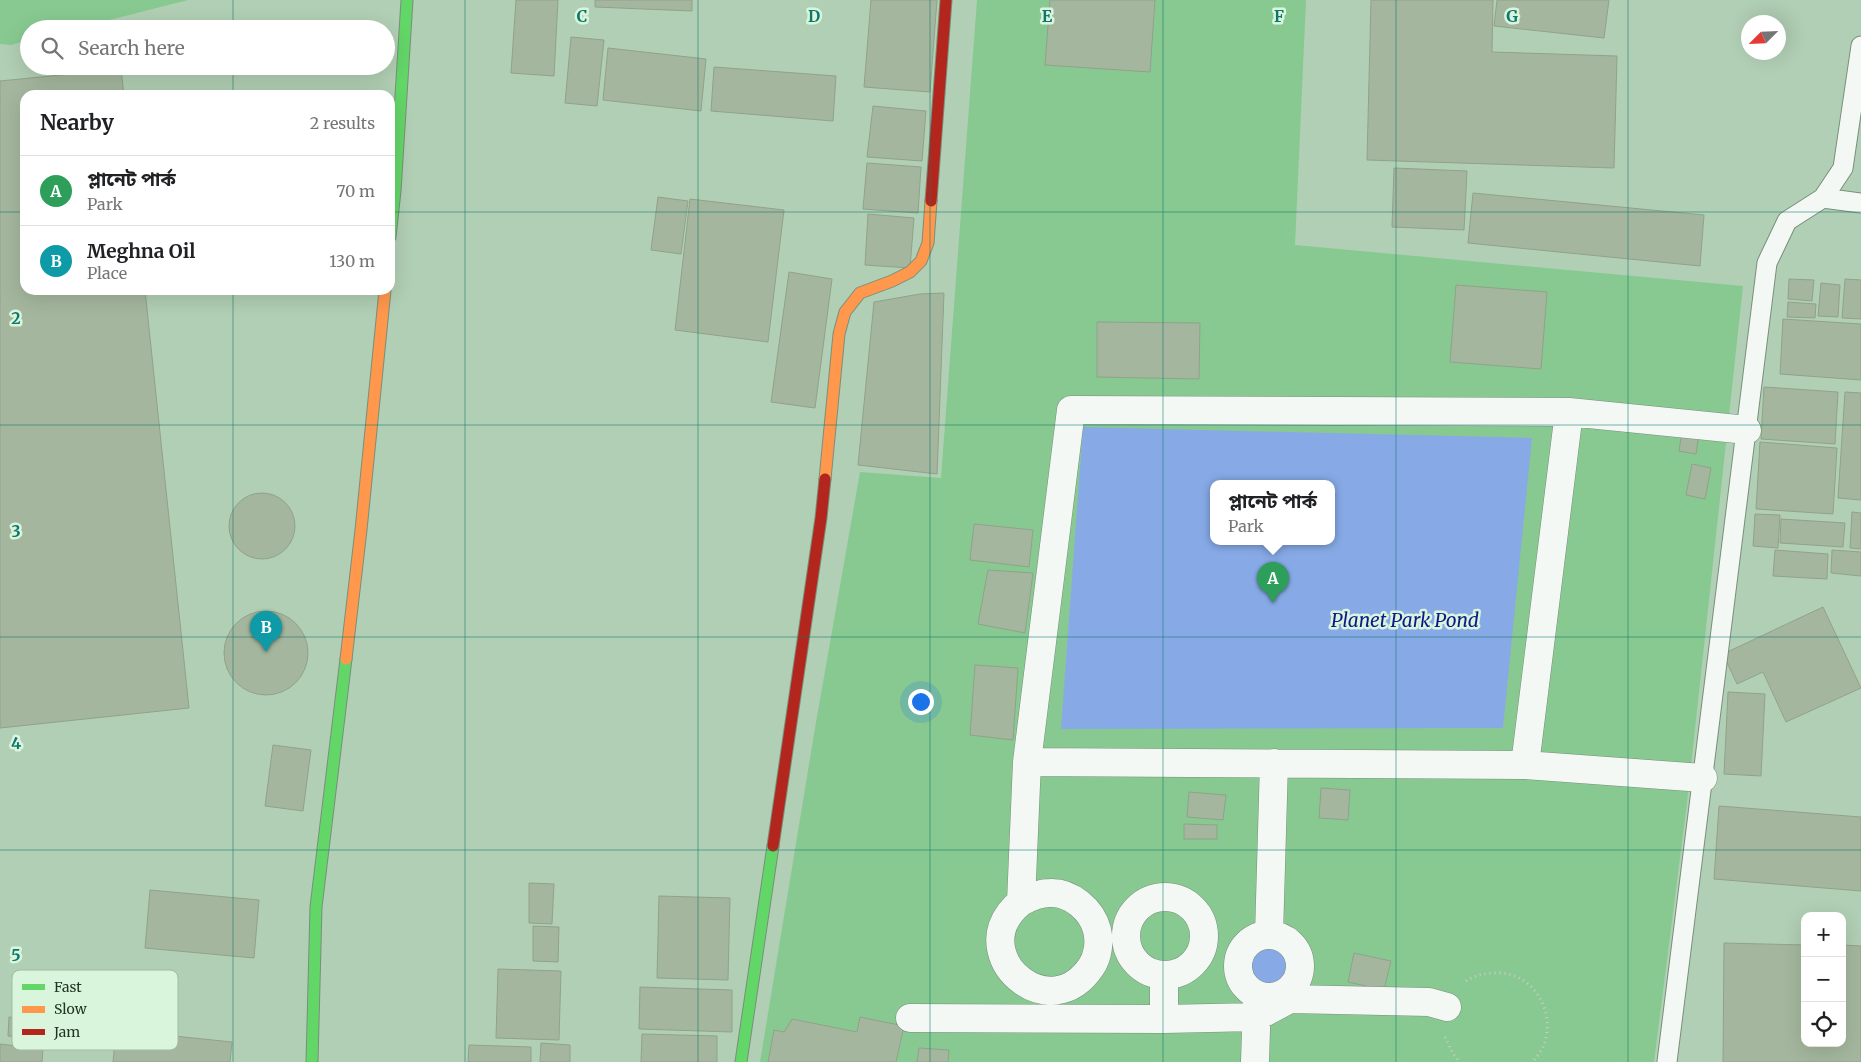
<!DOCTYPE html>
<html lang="en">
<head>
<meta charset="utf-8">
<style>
  :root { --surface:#fff; --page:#f6f6f6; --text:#202124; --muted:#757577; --line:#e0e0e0; --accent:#111827 }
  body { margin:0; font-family:Merriweather,"Noto Sans Bengali",serif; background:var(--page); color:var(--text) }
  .controls { position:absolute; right:15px; bottom:15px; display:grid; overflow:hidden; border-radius:10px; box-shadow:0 5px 20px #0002 }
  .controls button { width:45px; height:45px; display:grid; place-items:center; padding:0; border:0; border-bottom:1px solid var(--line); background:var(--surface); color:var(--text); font:25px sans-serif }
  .compass { position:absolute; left:1741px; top:15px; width:45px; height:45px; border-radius:50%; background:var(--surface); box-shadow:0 5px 20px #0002; rotate:246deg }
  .you { position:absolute; left:920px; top:701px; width:18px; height:18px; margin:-12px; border:4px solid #fff; border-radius:50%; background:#1a73e8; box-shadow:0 0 0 8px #1a73e833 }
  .badge { display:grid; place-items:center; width:32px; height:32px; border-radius:50%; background:var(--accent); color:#fff; font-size:16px; font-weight:700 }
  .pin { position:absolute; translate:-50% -41px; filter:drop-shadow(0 1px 2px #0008) }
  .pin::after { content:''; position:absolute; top:26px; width:18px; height:15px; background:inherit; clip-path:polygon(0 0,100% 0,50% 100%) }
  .popup { position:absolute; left:1210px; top:480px; width:125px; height:65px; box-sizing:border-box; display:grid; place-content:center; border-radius:10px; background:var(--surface); filter:drop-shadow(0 1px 4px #0005); font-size:16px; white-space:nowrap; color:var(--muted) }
  .popup b { font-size:19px; color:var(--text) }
  .popup::after { content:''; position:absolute; left:50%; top:100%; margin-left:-10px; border:10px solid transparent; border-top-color:var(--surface) }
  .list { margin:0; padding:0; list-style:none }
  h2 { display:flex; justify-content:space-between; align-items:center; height:65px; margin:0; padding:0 20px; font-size:21px }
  h2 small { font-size:16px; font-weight:400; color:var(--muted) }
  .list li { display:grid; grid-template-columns:32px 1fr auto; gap:15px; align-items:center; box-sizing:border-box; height:70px; padding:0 20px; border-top:1px solid var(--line) }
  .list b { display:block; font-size:19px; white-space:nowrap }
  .list p { margin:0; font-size:16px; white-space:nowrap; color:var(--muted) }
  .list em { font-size:16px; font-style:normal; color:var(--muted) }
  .icon { flex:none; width:28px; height:28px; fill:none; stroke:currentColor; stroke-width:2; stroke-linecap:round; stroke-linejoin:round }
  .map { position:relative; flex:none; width:1861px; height:1062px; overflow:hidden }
  .search { position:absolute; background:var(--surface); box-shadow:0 5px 20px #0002; left:20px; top:20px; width:375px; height:55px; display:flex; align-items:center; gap:12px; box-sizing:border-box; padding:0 18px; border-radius:28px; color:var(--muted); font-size:19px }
  .panel { position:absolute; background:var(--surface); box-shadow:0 5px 20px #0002; left:20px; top:90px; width:375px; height:205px; border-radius:15px }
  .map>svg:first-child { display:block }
</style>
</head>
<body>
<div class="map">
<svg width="1861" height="1062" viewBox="0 0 1861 1062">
  <rect width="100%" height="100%" fill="#b1cfb4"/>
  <path fill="#88c991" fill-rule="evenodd" d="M 0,0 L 188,0 L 74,29 L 29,29 L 29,40 L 11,45 L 0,44 Z
    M 977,0 L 1306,0 L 1295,245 L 1743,286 L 1687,803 L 1654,1062 L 760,1062 L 815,728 L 860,472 L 941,478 ZM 1214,484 L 1332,484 L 1332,542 L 1214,542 Z"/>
  <path fill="#87aae7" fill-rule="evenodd" d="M 1083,427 L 1532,438 L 1503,728 L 1061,729 ZM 1214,484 L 1332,484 L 1332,542 L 1214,542 Z
    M1246 967a22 22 0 1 1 44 0a22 22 0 1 1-44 0Z"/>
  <path fill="#a4b79e" stroke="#90a28a" d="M 516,0 L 558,0 L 554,76 L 511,73 Z
    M 595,0 L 692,0 L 692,11 L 595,7 Z
    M 871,0 L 937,0 L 930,92 L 864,87 Z
    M 1050,0 L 1155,0 L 1150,72 L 1045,65 Z
    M 1371,0 L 1493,0 L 1492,52 L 1617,56 L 1614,168 L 1367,160 Z
    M 1497,0 L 1609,0 L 1604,38 L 1494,26 Z
    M 571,37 L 604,40 L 597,106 L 565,103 Z
    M 608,48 L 706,59 L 701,111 L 603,100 Z
    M 714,67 L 836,76 L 833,121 L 711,111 Z
    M 121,69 L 124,95 L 25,95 L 25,290 L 145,290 L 189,708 L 0,728 L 0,81 Z
    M 873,106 L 926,111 L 922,161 L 867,157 Z
    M 867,163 L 921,167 L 918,213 L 863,209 Z
    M 1394,168 L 1467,171 L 1464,230 L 1392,227 Z
    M 1473,193 L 1704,215 L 1700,266 L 1468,243 Z
    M 658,197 L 688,201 L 681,254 L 651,250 Z
    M 690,199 L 784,210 L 768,342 L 675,330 Z
    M 868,214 L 914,218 L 910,268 L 865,265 Z
    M 789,272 L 832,279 L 815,408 L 771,402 Z
    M 1789,279 L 1814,280 L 1812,301 L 1788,299 Z
    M 1845,279 L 1861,280 L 1861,319 L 1842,318 Z
    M 1821,283 L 1840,285 L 1838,317 L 1818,316 Z
    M 1456,285 L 1547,292 L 1541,369 L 1450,362 Z
    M 944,293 L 937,474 L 858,465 L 874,302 L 920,294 Z
    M 1788,302 L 1816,304 L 1815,318 L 1787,317 Z
    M 1783,319 L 1861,324 L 1861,380 L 1780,374 Z
    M 1097,322 L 1200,323 L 1199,379 L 1097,377 Z
    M 1764,387 L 1838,392 L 1835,444 L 1761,439 Z
    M 1845,392 L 1861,393 L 1861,500 L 1838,498 Z
    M 1682,431 L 1699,434 L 1696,454 L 1679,451 Z
    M 1760,442 L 1837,448 L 1833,514 L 1756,509 Z
    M 1692,464 L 1711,468 L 1705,499 L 1686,495 Z
    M229 526a33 33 0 1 1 66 0a33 33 0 1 1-66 0Z
    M 1852,512 L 1861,513 L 1861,549 L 1850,548 Z
    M 1755,514 L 1780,515 L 1778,548 L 1753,546 Z
    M 1781,519 L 1845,523 L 1843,547 L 1780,543 Z
    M 974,524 L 1033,530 L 1029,567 L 970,560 Z
    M 1775,550 L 1828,554 L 1827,579 L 1773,576 Z
    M 1832,550 L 1861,552 L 1861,576 L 1831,573 Z
    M 988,570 L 1033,573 L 1025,633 L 978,624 Z
    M 1823,607 L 1861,688 L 1786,722 L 1763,672 L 1737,684 L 1723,654 Z
    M224 653a42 42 0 1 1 84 0a42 42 0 1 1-84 0Z
    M 975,665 L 1018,668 L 1013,740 L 970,735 Z
    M 1728,692 L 1765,694 L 1761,776 L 1724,774 Z
    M 273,745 L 311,750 L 303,811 L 265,806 Z
    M 1321,788 L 1350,790 L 1348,820 L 1319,818 Z
    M 1189,792 L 1226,795 L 1223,820 L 1187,817 Z
    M 1719,806 L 1861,817 L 1861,891 L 1714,879 Z
    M 1184,824 L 1217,825 L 1217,839 L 1184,839 Z
    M 529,883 L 554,884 L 552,924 L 529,923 Z
    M 150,890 L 259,900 L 254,958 L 145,948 Z
    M 659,896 L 730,898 L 728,980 L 657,978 Z
    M 533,926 L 559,927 L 558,962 L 533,961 Z
    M 1724,943 L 1805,945 L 1805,1043 L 1842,1043 L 1842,945 L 1861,946 L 1861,1062 L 1723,1062 Z
    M 1354,953 L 1391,961 L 1384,990 L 1348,982 Z
    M 498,969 L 561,971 L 559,1040 L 496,1038 Z
    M 640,987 L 732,990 L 732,1032 L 639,1029 Z
    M 9,1017 L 45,1020 L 44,1038 L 8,1036 Z
    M 860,1017 L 904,1026 L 896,1062 L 768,1062 L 774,1030 L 784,1032 L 792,1019 L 857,1032 Z
    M 116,1030 L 232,1042 L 230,1062 L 113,1062 Z
    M 642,1034 L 717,1036 L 717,1062 L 641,1062 Z
    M 541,1043 L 570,1045 L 570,1062 L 540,1062 Z
    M 0,1044 L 43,1049 L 42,1062 L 0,1062 Z
    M 469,1045 L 531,1047 L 531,1062 L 468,1062 Z
    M 919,1048 L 949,1050 L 948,1062 L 917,1062 Z"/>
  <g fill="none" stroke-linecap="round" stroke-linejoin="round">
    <g stroke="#788f7b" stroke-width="21">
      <path id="lane" d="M 1823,198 L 1861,203
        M 1667,1062 L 1767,263 L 1787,221 L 1823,198 L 1843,168 L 1861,46"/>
    </g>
    <g stroke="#788f7b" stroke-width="29">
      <path id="street" d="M 1569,412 L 1525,765 L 1027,762 L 1071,410 L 1569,412 L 1747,430
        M 1525,765 L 1703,778
        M1126 936a39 39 0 1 1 78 0a39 39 0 1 1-78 0Z
        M 1021,902 C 1030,897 1039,893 1050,893 C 1071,892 1092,910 1097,930 C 1100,942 1098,957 1091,967 C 1051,1026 973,962 1010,913 C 1013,909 1017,905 1021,902 L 1027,762
        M1238 966a31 31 0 1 1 62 0a31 31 0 1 1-62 0Z
        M 1269,935 L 1274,763
        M 910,1018 L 1164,1019 L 1256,1017 L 1290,999 L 1429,1002 L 1447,1007
        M 1164,1019 L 1164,975
        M 1255,1062 L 1257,999"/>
    </g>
    <g stroke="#788f7b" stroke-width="13">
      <path id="fast" d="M 390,237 L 395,191 L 407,0
        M 312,1062 L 316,907 L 346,659
        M 741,1062 L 773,846"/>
    </g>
    <g stroke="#788f7b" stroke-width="13">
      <path id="slow" d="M 825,479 L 839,334 L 845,312 L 860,293 L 892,281 L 910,272 L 921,261 L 928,243 L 931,201
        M 346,659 L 361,530 L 385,290"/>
    </g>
    <g stroke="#788f7b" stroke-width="13">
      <path id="jam" d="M 931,201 L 946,0
        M 773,846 L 821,518 L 825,479"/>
    </g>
    <path stroke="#c7d0c8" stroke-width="3" stroke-dasharray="1 4" stroke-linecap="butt" d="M 1466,981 C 1475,975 1485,973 1496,973 C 1541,971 1565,1031 1532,1062
      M 1445,1037 L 1453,1054 L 1460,1062"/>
    <use href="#lane" stroke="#f3f8f4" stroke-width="19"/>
    <use href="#street" stroke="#f3f8f4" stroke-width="28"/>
    <use href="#fast" stroke="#63d668" stroke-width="11"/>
    <use href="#slow" stroke="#ff974d" stroke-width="11"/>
    <use href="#jam" stroke="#b3261e" stroke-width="11"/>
  </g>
  <path fill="none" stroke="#0f766e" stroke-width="1" stroke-opacity="0.55" d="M 233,0 L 233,29M 465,0 L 465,1062M 698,0 L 698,1062M 930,0 L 930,1062M 1163,0 L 1163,1062M 1396,0 L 1396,1062M 1628,0 L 1628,1062M 233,66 L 233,95M 0,212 L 25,212M 390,212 L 1861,212M 233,290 L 233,1062M 0,425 L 1861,425M 0,637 L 1861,637M 0,850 L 1861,850"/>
  <g text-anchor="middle" stroke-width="5" stroke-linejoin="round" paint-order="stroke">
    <g font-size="19" font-style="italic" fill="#0e188b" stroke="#d9f5db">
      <text x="1405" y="627">Planet Park Pond</text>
    </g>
  </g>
  <rect x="12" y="970" width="166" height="80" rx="8" fill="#d9f5db" stroke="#a1bba3" stroke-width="1"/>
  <rect x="22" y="984" width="23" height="6" fill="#63d668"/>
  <rect x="22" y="1006" width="23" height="7" fill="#ff974d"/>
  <rect x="22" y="1029" width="23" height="6" fill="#b3261e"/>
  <g font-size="14" fill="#1f3521">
    <text x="54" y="992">Fast</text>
    <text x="54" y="1014">Slow</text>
    <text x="54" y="1037">Jam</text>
  </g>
  <g font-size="16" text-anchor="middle" font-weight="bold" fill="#0f766e" stroke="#d9f5db" stroke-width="5" stroke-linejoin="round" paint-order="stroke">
    <text x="582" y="22">C</text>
    <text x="814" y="22">D</text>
    <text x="1047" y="22">E</text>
    <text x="1279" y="22">F</text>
    <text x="1512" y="22">G</text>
    <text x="16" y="324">2</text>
    <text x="16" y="537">3</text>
    <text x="16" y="749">4</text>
    <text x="16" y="961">5</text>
  </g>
</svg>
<div class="controls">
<button>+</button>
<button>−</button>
<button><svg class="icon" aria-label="locate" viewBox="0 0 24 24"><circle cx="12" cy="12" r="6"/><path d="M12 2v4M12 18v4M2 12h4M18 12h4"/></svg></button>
</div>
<svg class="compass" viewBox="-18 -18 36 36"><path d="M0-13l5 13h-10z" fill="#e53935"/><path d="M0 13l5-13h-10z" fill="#757577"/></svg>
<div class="you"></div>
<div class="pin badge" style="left:1273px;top:603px;background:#2e9e5b">A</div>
<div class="popup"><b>প্লানেট পার্ক</b>Park</div>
<div class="pin badge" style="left:266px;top:652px;background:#0f9aa8">B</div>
<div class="search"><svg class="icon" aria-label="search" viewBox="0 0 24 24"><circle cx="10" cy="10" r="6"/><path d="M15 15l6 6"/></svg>Search here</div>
<section class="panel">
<h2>Nearby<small>2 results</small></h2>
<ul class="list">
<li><span class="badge" style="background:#2e9e5b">A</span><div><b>প্লানেট পার্ক</b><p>Park</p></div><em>70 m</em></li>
<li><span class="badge" style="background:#0f9aa8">B</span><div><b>Meghna Oil</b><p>Place</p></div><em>130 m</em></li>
</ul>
</section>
</div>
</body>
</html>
